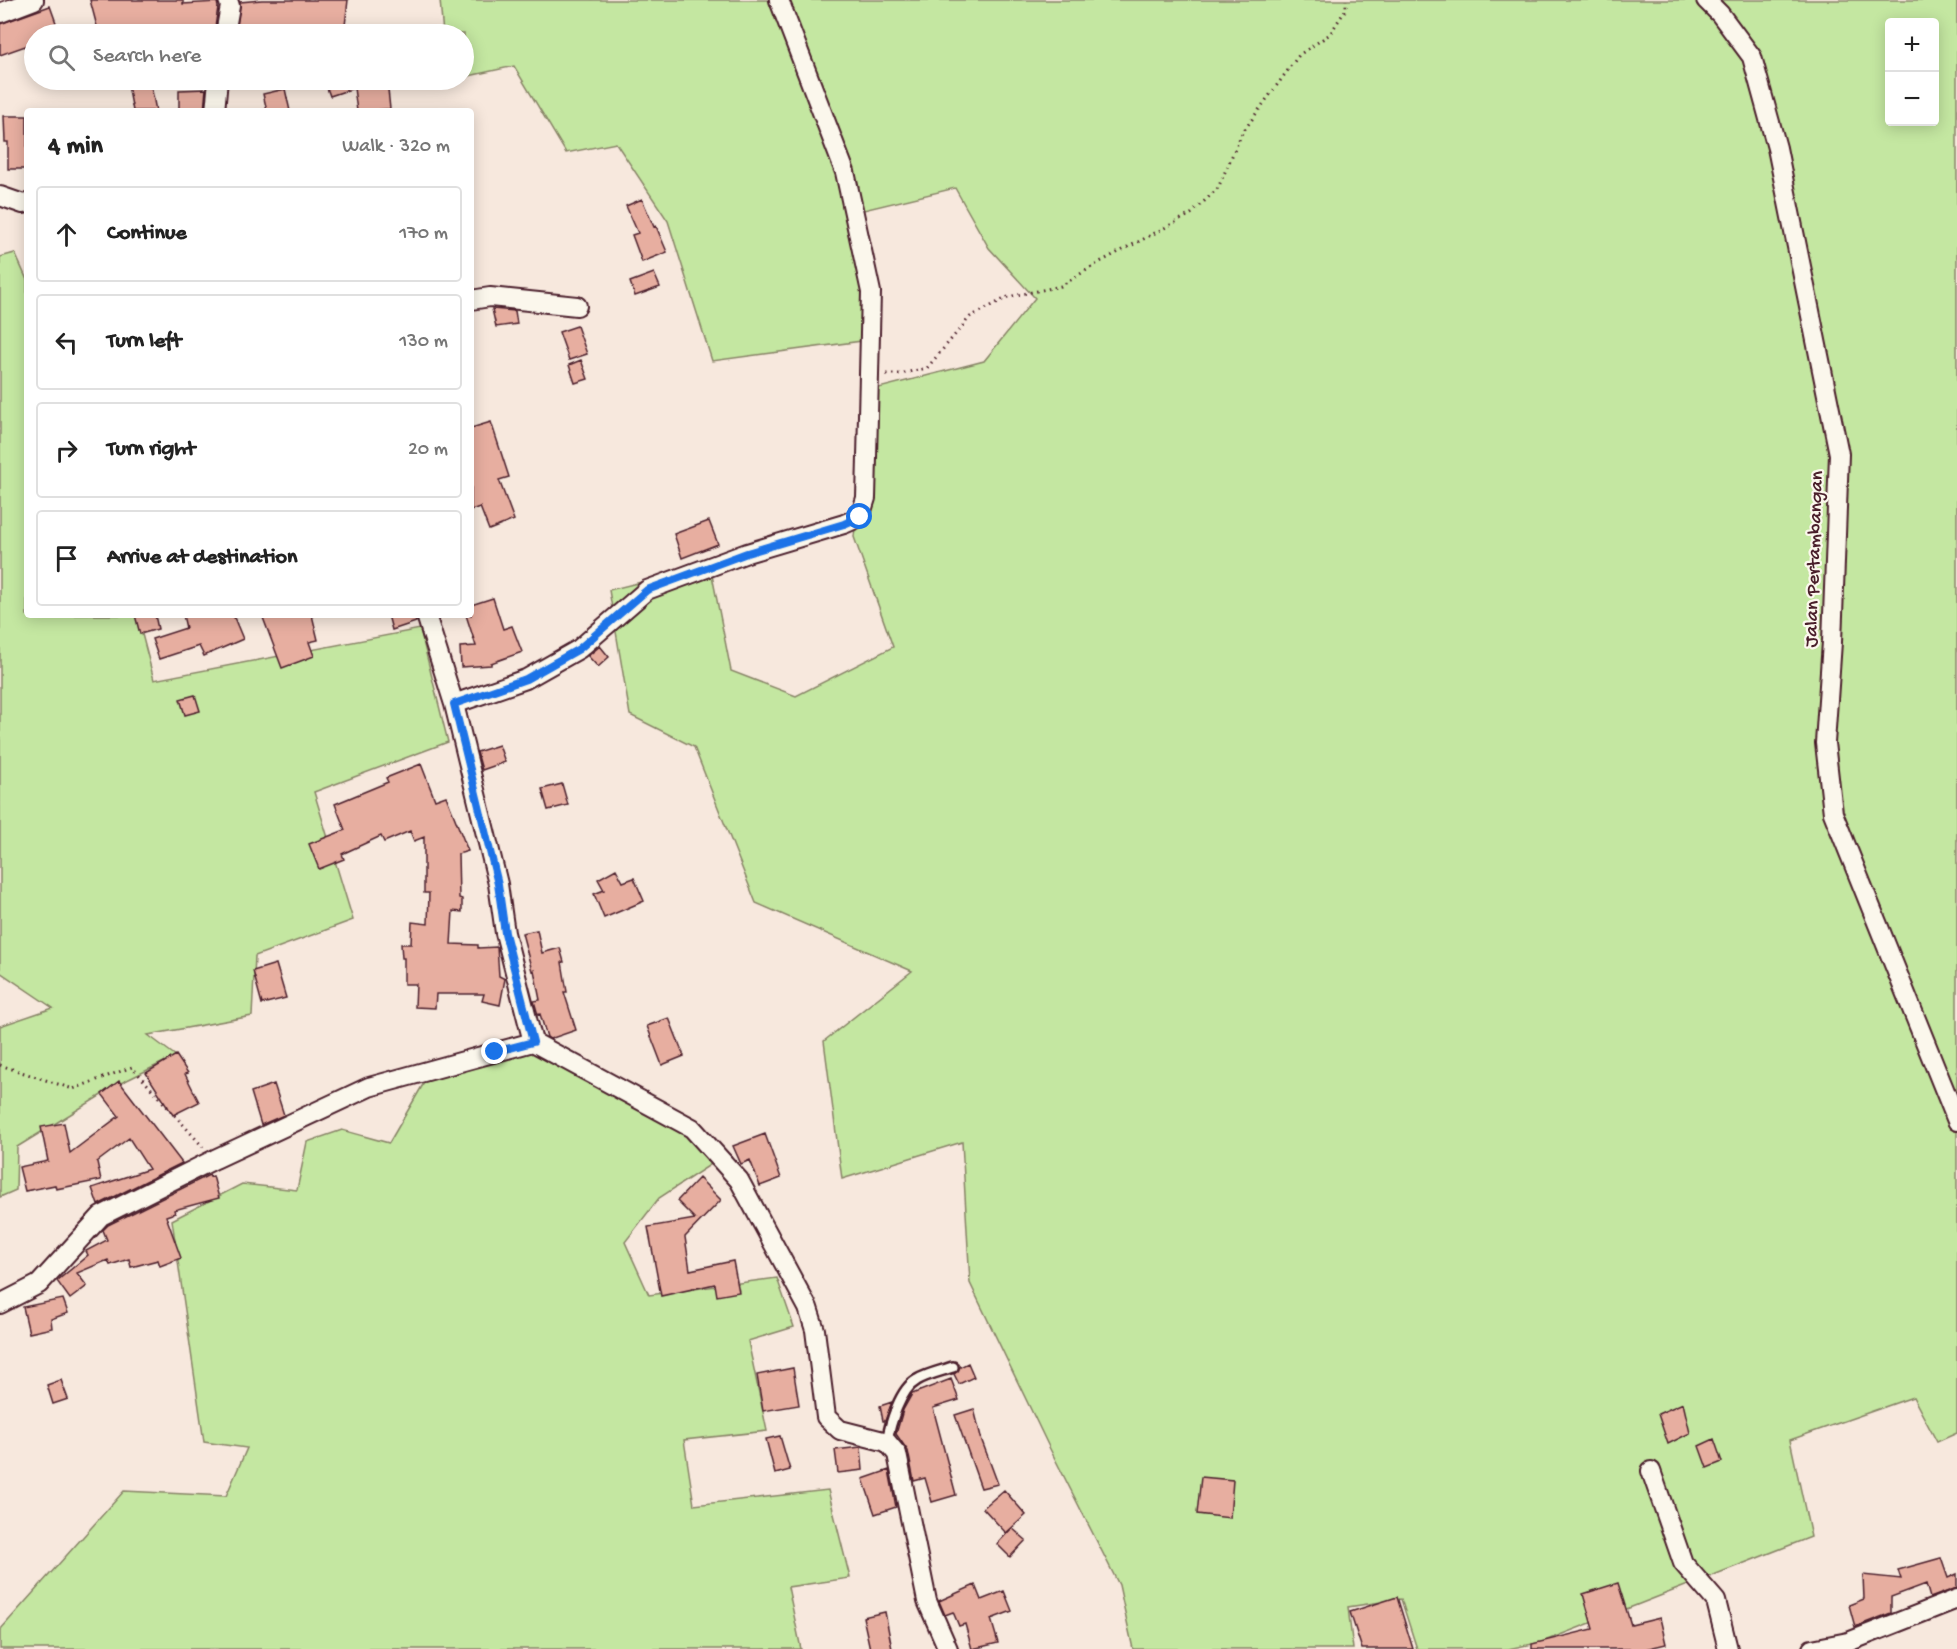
<!DOCTYPE html>
<html lang="en">
<head>
<meta charset="utf-8">
<style>
  :root { --surface:#fff; --page:#f6f6f6; --text:#222; --muted:#767676; --line:#e0e0e0 }
  body { margin:0; font-family:"Gochi Hand",sans-serif; background:var(--page); color:var(--text) }
  .controls { position:absolute; right:18px; top:18px; display:grid; overflow:hidden; border-radius:6px; box-shadow:0 3px 15px #0003 }
  .controls button { width:54px; height:54px; display:grid; place-items:center; padding:0; border:0; border-bottom:2px solid var(--line); background:var(--surface); color:var(--text); font:30px sans-serif }
  .stop { position:absolute; width:18px; height:18px; margin:-14px; border:4px solid #1a73e8; border-radius:50%; background:#fff }
  .stop.end { background:#1a73e8; border-color:#fff; box-shadow:0 2px 6px #0008 }
  .list { margin:0; padding:0; list-style:none }
  h2 { display:flex; justify-content:space-between; align-items:center; height:78px; margin:0; padding:0 24px; font-size:26px }
  h2 small { font-size:20px; font-weight:400; color:var(--muted) }
  .list li { display:grid; grid-template-columns:39px 1fr auto; gap:18px; align-items:center; box-sizing:border-box; height:96px; margin:0 12px 12px; padding:0 12px; border:2px solid var(--line); border-radius:6px }
  .list b { display:block; font-size:22px; white-space:nowrap }
  .list em { font-size:20px; font-style:normal; color:var(--muted) }
  .icon { flex:none; width:33px; height:33px; fill:none; stroke:currentColor; stroke-width:2; stroke-linecap:round; stroke-linejoin:round }
  .map { position:relative; flex:none; width:1957px; height:1649px; overflow:hidden }
  .search { position:absolute; background:var(--surface); box-shadow:0 3px 15px #0003; left:24px; top:24px; width:450px; height:66px; display:flex; align-items:center; gap:15px; box-sizing:border-box; padding:0 21px; border-radius:33px; color:var(--muted); font-size:22px }
  .panel { position:absolute; background:var(--surface); box-shadow:0 3px 15px #0003; left:24px; top:108px; width:450px; height:510px; border-radius:6px }
  .map>svg:first-child { display:block }
</style>
</head>
<body>
<div class="map">
<svg width="1957" height="1649" viewBox="0 0 1957 1649">
  <rect width="100%" height="100%" fill="#f7e8dd"/>
  <filter id="ink" filterUnits="userSpaceOnUse"><feTurbulence type="fractalNoise" baseFrequency=".0167" numOctaves="2"/><feDisplacementMap in="SourceGraphic" scale="12" xChannelSelector="R" yChannelSelector="G"/><feConvolveMatrix kernelMatrix="1 2 1 2 8 2 1 2 1" color-interpolation-filters="sRGB"/></filter>
  <g filter="url(#ink)">
    <path fill="#c4e7a1" stroke="#878366" stroke-width="1.5" fill-rule="evenodd" d="M 440,0 L 1957,0 L 1957,1433 L 1937,1442 L 1913,1397 L 1790,1440 L 1811,1537 L 1542,1642 L 1508,1649 L 1417,1649 L 1401,1599 L 1348,1607 L 1353,1649 L 1133,1649 L 1119,1585 L 1048,1445 L 970,1283 L 962,1142 L 842,1179 L 824,1041 L 912,971 L 756,903 L 694,747 L 630,715 L 609,590 L 710,565 L 731,671 L 796,696 L 893,647 L 854,537 L 871,390 L 984,361 L 1035,298 L 989,248 L 955,188 L 855,212 L 869,340 L 712,361 L 668,221 L 616,143 L 566,153 L 514,66 L 464,77 L 464,34 L 443,34 ZM 1890,22 L 1934,22 L 1934,122 L 1890,122 Z
      M 15,253 L 27,280 L 27,615 L 137,615 L 154,680 L 420,629 L 448,742 L 314,792 L 353,920 L 255,956 L 252,1016 L 148,1035 L 176,1056 L 121,1083 L 17,1147 L 16,1190 L 0,1197 L 0,1026 L 53,1008 L 0,972 L 0,257 Z
      M 525,1045 L 684,1119 L 719,1159 L 659,1198 L 625,1242 L 649,1295 L 777,1278 L 794,1327 L 748,1341 L 767,1431 L 684,1440 L 694,1505 L 828,1490 L 850,1578 L 788,1587 L 801,1649 L 0,1649 L 0,1630 L 124,1491 L 226,1496 L 247,1448 L 204,1442 L 172,1220 L 242,1184 L 297,1190 L 307,1142 L 342,1130 L 389,1143 L 432,1069 Z"/>
    <path fill="#e7aea0" stroke="#4a1f2b" stroke-width="1.5" d="M 90,0 L 183,0 L 183,4 L 217,2 L 218,7 L 214,34 L 99,34 Z
      M 262,0 L 348,0 L 344,34 L 236,34 L 240,2 Z
      M 50,6 L 60,34 L 34,34 L 34,43 L 0,55 L 0,24 Z
      M 127,80 L 150,80 L 156,111 L 133,111 Z
      M 324,80 L 387,80 L 390,109 L 357,111 L 354,88 L 330,96 Z
      M 206,89 L 204,111 L 179,111 L 179,90 Z
      M 285,89 L 290,111 L 267,111 L 263,94 Z
      M 4,116 L 27,116 L 27,169 L 8,169 L 8,142 L 5,142 Z
      M 642,199 L 654,227 L 656,226 L 667,252 L 642,262 L 632,235 L 638,233 L 626,206 Z
      M 654,273 L 660,287 L 635,296 L 630,282 Z
      M 492,309 L 515,311 L 517,324 L 496,327 Z
      M 577,326 L 587,354 L 569,360 L 559,332 Z
      M 581,360 L 588,379 L 575,383 L 569,365 Z
      M 491,422 L 509,477 L 499,480 L 514,520 L 489,530 L 480,507 L 471,510 L 471,428 Z
      M 709,521 L 718,544 L 682,558 L 674,534 Z
      M 493,598 L 503,629 L 512,626 L 522,652 L 491,663 L 491,665 L 461,667 L 460,647 L 476,646 L 466,615 L 471,615 L 471,605 Z
      M 135,615 L 155,615 L 158,629 L 140,634 Z
      M 183,615 L 233,615 L 243,639 L 204,656 L 199,646 L 159,659 L 152,639 L 186,628 Z
      M 262,615 L 312,615 L 318,640 L 309,642 L 314,656 L 282,668 Z
      M 388,615 L 415,615 L 416,622 L 392,630 Z
      M 600,646 L 609,657 L 598,667 L 588,656 Z
      M 195,695 L 200,711 L 185,715 L 180,699 Z
      M 499,745 L 505,762 L 482,770 L 477,752 Z
      M 421,764 L 435,800 L 446,796 L 468,851 L 458,854 L 459,898 L 462,899 L 462,912 L 453,911 L 451,944 L 478,945 L 478,948 L 497,947 L 499,976 L 505,979 L 500,1005 L 482,1001 L 484,994 L 436,994 L 435,1008 L 415,1007 L 416,984 L 404,984 L 404,958 L 402,958 L 401,944 L 411,944 L 412,922 L 428,924 L 429,893 L 424,893 L 424,837 L 414,841 L 410,831 L 384,842 L 381,836 L 342,854 L 344,859 L 319,869 L 309,844 L 345,830 L 335,804 L 388,782 L 386,778 Z
      M 562,784 L 568,805 L 548,810 L 542,789 Z
      M 616,869 L 623,882 L 634,878 L 644,901 L 604,918 L 594,894 L 604,890 L 598,879 Z
      M 537,930 L 542,953 L 560,948 L 564,962 L 562,962 L 567,992 L 564,992 L 576,1030 L 550,1039 L 547,1037 L 540,1014 L 538,1015 L 534,1001 L 540,1000 L 534,970 L 532,971 L 522,933 Z
      M 276,964 L 286,998 L 262,1004 L 253,971 Z
      M 669,1018 L 684,1056 L 662,1065 L 647,1026 Z
      M 176,1055 L 188,1073 L 185,1074 L 199,1102 L 173,1115 L 146,1073 Z
      M 119,1081 L 182,1163 L 98,1205 L 92,1188 L 149,1169 L 129,1138 L 97,1162 L 101,1180 L 56,1189 L 55,1185 L 25,1191 L 19,1167 L 48,1161 L 41,1127 L 64,1123 L 70,1153 L 119,1116 L 102,1094 Z
      M 274,1084 L 284,1115 L 261,1125 L 251,1092 Z
      M 765,1134 L 781,1178 L 760,1186 L 750,1160 L 741,1164 L 733,1146 Z
      M 209,1175 L 210,1177 L 213,1176 L 219,1198 L 174,1210 L 175,1213 L 166,1216 L 181,1258 L 160,1266 L 158,1260 L 131,1267 L 129,1259 L 110,1265 L 108,1260 L 77,1273 L 87,1286 L 70,1299 L 57,1281 L 88,1255 L 86,1251 L 107,1240 L 103,1230 L 108,1225 Z
      M 699,1178 L 721,1200 L 685,1237 L 690,1270 L 733,1261 L 739,1292 L 717,1296 L 715,1284 L 661,1296 L 648,1227 L 695,1219 L 677,1201 Z
      M 63,1299 L 68,1313 L 51,1319 L 52,1328 L 29,1333 L 23,1307 Z
      M 968,1363 L 974,1377 L 959,1384 L 954,1374 L 958,1371 L 960,1367 Z
      M 793,1368 L 799,1405 L 763,1411 L 757,1375 Z
      M 951,1379 L 959,1400 L 933,1408 L 956,1495 L 932,1502 L 925,1478 L 914,1481 L 908,1451 L 896,1434 L 903,1410 L 912,1394 Z
      M 61,1380 L 68,1399 L 53,1404 L 47,1385 Z
      M 892,1402 L 885,1421 L 883,1421 L 880,1406 Z
      M 1683,1403 L 1690,1433 L 1668,1444 L 1658,1414 Z
      M 974,1409 L 982,1441 L 998,1484 L 981,1488 L 955,1415 Z
      M 780,1436 L 790,1470 L 775,1474 L 766,1439 Z
      M 1714,1439 L 1722,1462 L 1707,1468 L 1699,1446 Z
      M 861,1447 L 863,1470 L 838,1473 L 835,1450 Z
      M 889,1470 L 896,1507 L 875,1514 L 863,1479 Z
      M 1201,1477 L 1233,1480 L 1230,1518 L 1197,1514 Z
      M 1004,1490 L 1026,1515 L 1006,1533 L 983,1508 Z
      M 1012,1528 L 1026,1540 L 1010,1557 L 997,1544 Z
      M 1941,1558 L 1948,1578 L 1957,1574 L 1957,1588 L 1930,1598 L 1926,1584 L 1891,1597 L 1891,1613 L 1855,1627 L 1849,1605 L 1864,1599 L 1863,1575 L 1901,1579 L 1898,1570 Z
      M 1618,1583 L 1631,1625 L 1660,1618 L 1666,1644 L 1645,1649 L 1532,1649 L 1532,1644 L 1593,1629 L 1583,1594 Z
      M 975,1585 L 981,1600 L 1004,1591 L 1012,1611 L 991,1619 L 998,1643 L 972,1649 L 965,1624 L 959,1626 L 953,1612 L 945,1615 L 939,1601 Z
      M 1397,1597 L 1413,1649 L 1362,1649 L 1350,1612 Z
      M 885,1612 L 892,1649 L 870,1649 L 863,1617 Z"/>
    <g fill="none" stroke-linecap="round" stroke-linejoin="round">
      <g stroke="#4a1f2b" stroke-width="14">
        <path id="lane" d="M 887,1442 C 890,1424 900,1389 917,1380 C 927,1374 941,1371 953,1367"/>
      </g>
      <g stroke="#4a1f2b" stroke-width="22">
        <path id="street" d="M 1706,0 L 1720,14 L 1752,57 L 1777,148 L 1839,454 L 1832,642 L 1825,743 L 1833,813 L 1957,1121
          M 0,13 L 34,0
          M 225,34 L 230,6 L 228,0
          M 215,111 L 218,80
          M 0,196 L 23,204 L 27,203
          M 471,300 L 490,297 L 577,306
          M 426,615 L 454,704 L 498,884 L 505,933 L 533,1042 L 692,1128 L 739,1180 L 808,1308 L 815,1330 L 826,1417 L 840,1430 L 887,1442 L 897,1454 L 927,1601 L 948,1649
          M 454,704 L 526,679 L 579,649 L 647,590 L 747,553 L 844,524 L 860,517 L 866,498 L 871,292 L 845,172 L 779,0
          M 0,1304 L 39,1284 L 101,1216 L 215,1159 L 369,1087 L 533,1042
          M 1651,1471 L 1683,1563 L 1716,1601 L 1728,1649
          M 1812,1649 L 1848,1642 L 1957,1599"/>
      </g>
      <path stroke="#4a1f2b" stroke-width="3" stroke-dasharray="1.5 4.5" stroke-linecap="butt" d="M 886,374 L 900,374 L 927,368 L 970,317 L 1008,297 L 1061,286 L 1098,263 L 1191,214 L 1218,188 L 1242,133 L 1299,55 L 1330,34 L 1346,9 L 1346,0
        M 0,1065 L 73,1089 L 132,1067 L 203,1147"/>
      <use href="#lane" stroke="#fbf7ec" stroke-width="9"/>
      <use href="#street" stroke="#fbf7ec" stroke-width="18"/>
    </g>
  </g>
  <g fill="none" stroke-linecap="round" stroke-linejoin="round" filter="url(#ink)">
    <path stroke="#1a73e8" stroke-width="8" d="M 495,1052 L 533,1042 L 505,933 L 498,884 L 454,704 L 526,679 L 579,649 L 647,590 L 747,553 L 844,524 L 860,517"/>
  </g>
  <g text-anchor="middle" stroke-width="4.5" stroke-linejoin="round" paint-order="stroke">
    <g font-size="20" fill="#4a1f2b" stroke="#fbf7ec">
      <text transform="translate(1812 559) rotate(-88)" y="7">Jalan Pertambangan</text>
    </g>
  </g>
</svg>
<div class="controls">
<button>+</button>
<button>−</button>
</div>
<div class="stop" style="left:860px;top:517px"></div>
<div class="stop end" style="left:495px;top:1052px"></div>
<div class="search"><svg class="icon" aria-label="search" viewBox="0 0 24 24"><circle cx="10" cy="10" r="6"/><path d="M15 15l6 6"/></svg>Search here</div>
<section class="panel">
<h2>4 min<small>Walk · 320 m</small></h2>
<ul class="list">
<li><svg class="icon" aria-label="ahead" viewBox="0 0 24 24"><path d="M12 20V5M6 11l6-6 6 6"/></svg><div><b>Continue</b></div><em>170 m</em></li>
<li><svg class="icon" aria-label="left" viewBox="0 0 24 24"><path d="M17 20v-9H6M10 6l-5 5 5 5"/></svg><div><b>Turn left</b></div><em>130 m</em></li>
<li><svg class="icon" aria-label="right" viewBox="0 0 24 24"><path d="M7 20v-9h11M14 6l5 5-5 5"/></svg><div><b>Turn right</b></div><em>20 m</em></li>
<li><svg class="icon" aria-label="arrive" viewBox="0 0 24 24"><path d="M6 21V4h12l-3 4 3 4H6"/></svg><div><b>Arrive at destination</b></div></li>
</ul>
</section>
</div>
</body>
</html>
